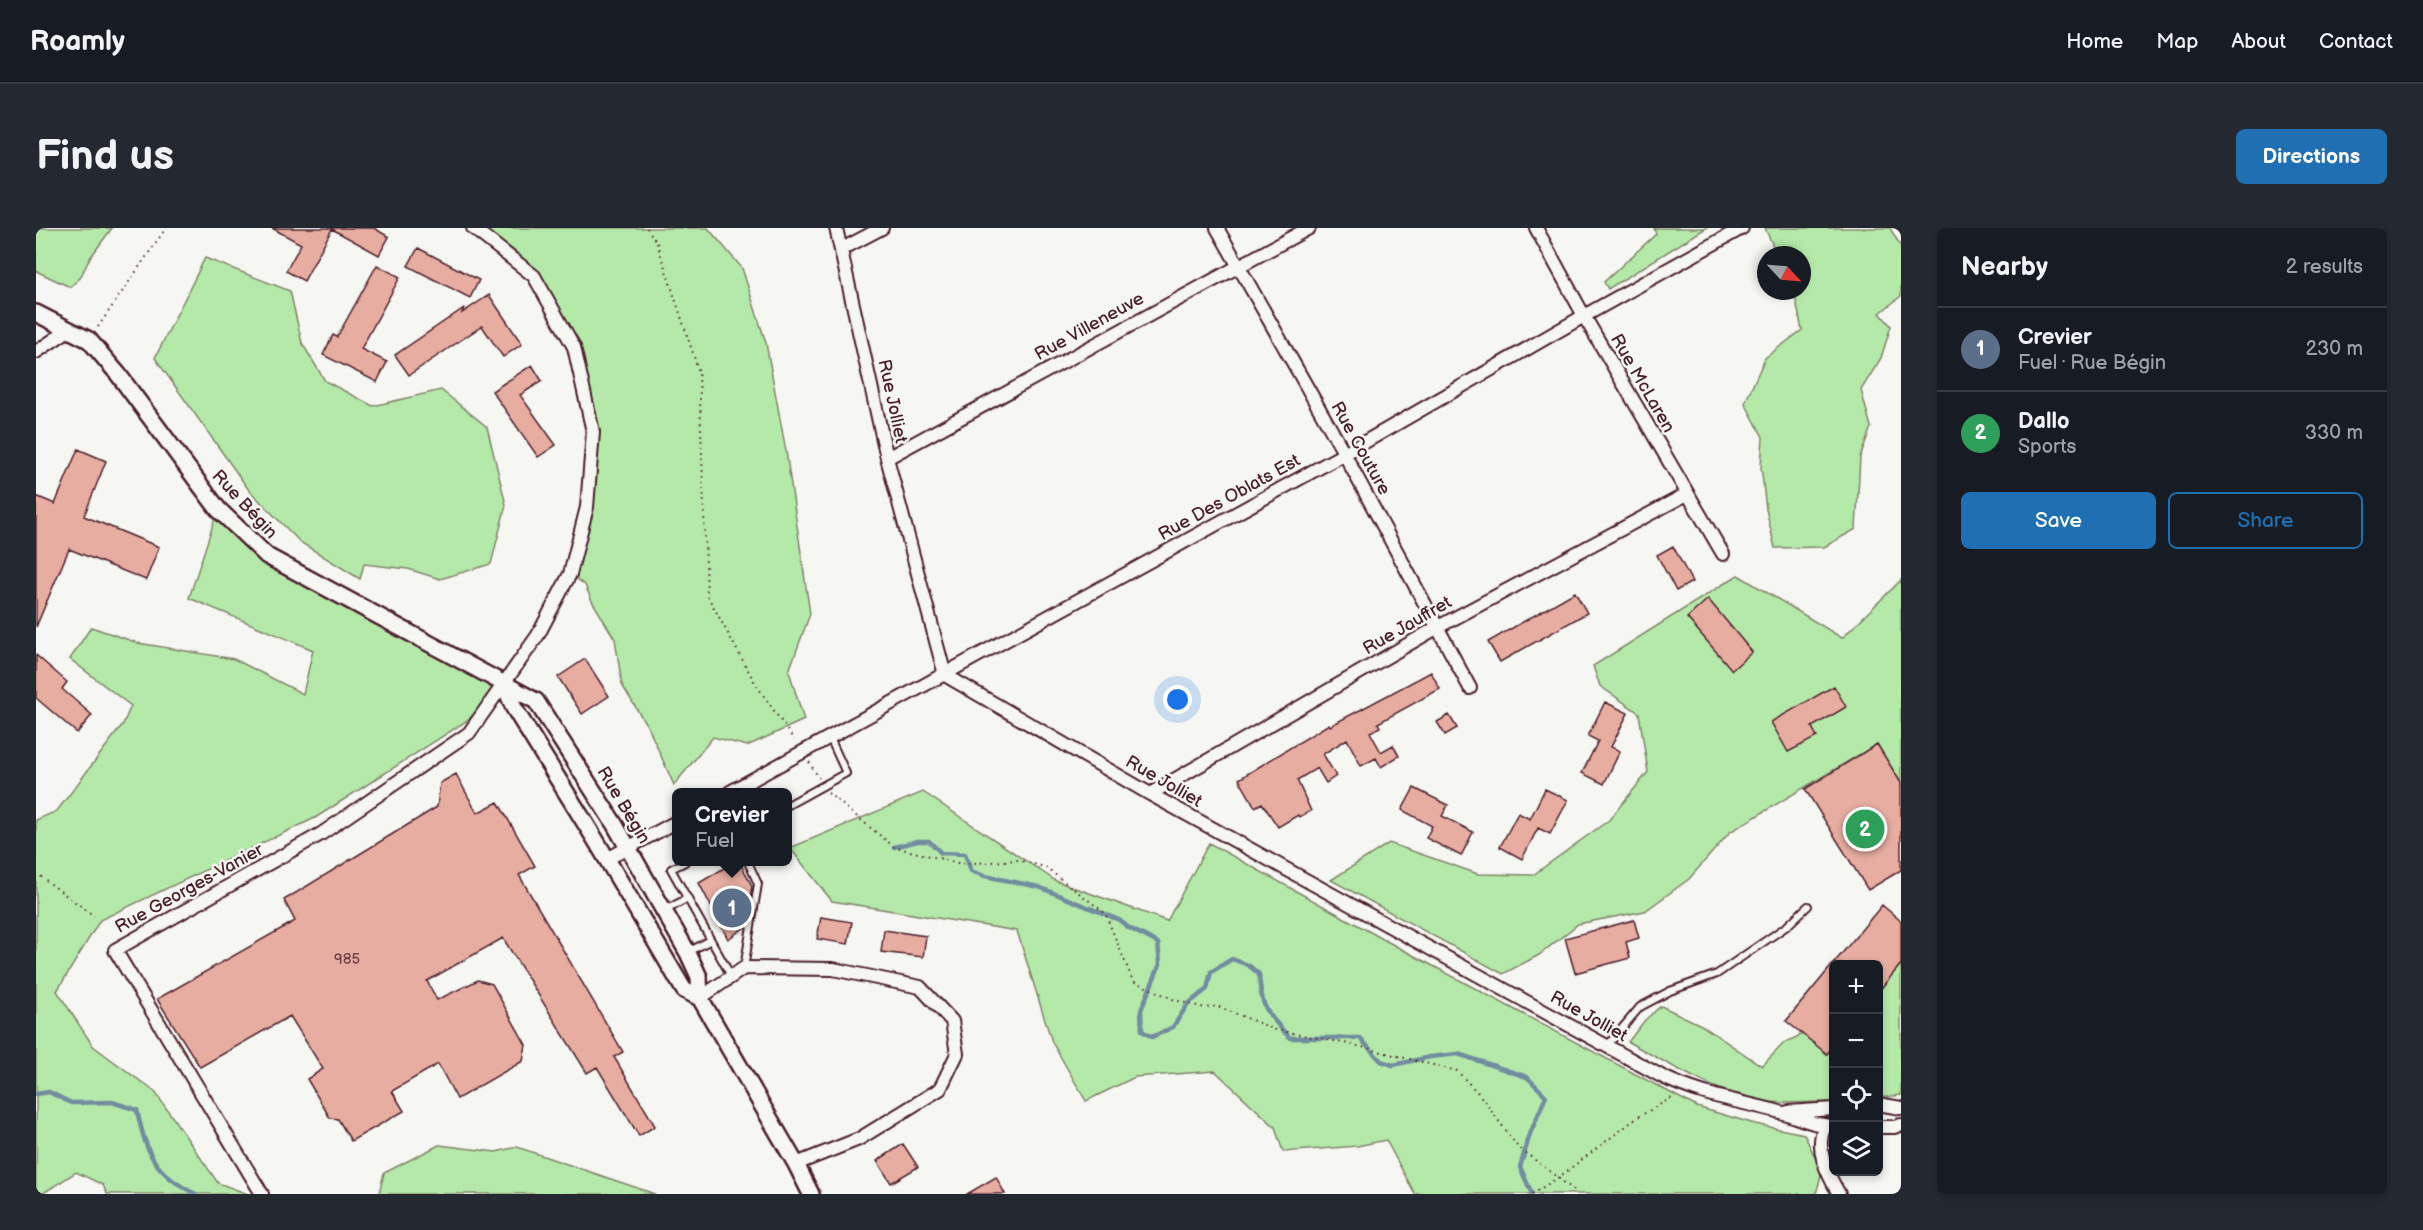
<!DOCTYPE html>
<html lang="en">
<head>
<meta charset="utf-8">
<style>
  :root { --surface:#171b24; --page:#242831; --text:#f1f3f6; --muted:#9ea1a6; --line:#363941; --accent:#1f6fb2 }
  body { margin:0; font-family:"Balsamiq Sans",sans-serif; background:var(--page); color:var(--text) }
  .controls { position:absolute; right:18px; bottom:18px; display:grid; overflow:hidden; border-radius:9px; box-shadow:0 3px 9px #0003 }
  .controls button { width:54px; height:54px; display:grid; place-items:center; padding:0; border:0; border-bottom:2px solid var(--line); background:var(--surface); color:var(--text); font:30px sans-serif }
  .compass { position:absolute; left:1721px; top:18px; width:54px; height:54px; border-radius:50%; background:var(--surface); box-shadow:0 3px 9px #0003; rotate:116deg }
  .you { position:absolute; left:1142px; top:472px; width:21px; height:21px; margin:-15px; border:4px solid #fff; border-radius:50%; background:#1a73e8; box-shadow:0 0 0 9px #1a73e833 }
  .badge { display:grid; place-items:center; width:39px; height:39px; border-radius:50%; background:var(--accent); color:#fff; font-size:20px; font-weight:700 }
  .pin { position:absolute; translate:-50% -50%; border:3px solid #fff; box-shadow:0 2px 6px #0006 }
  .popup { position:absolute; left:636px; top:560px; width:120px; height:78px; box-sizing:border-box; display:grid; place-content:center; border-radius:9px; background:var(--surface); filter:drop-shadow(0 2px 4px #0005); font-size:20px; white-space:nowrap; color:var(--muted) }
  .popup b { font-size:22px; color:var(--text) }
  .popup::after { content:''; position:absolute; left:50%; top:100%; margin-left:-12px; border:12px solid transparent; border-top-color:var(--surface) }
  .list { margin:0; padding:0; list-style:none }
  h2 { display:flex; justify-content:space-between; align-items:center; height:78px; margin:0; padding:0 24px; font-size:26px }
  h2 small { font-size:20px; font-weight:400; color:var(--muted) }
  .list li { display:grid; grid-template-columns:39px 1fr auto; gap:18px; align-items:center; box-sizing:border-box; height:84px; padding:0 24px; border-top:2px solid var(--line) }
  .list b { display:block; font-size:22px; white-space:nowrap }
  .list p { margin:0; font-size:20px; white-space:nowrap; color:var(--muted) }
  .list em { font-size:20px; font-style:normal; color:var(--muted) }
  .actions { display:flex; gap:12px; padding:18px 24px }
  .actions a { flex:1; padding:14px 0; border:2px solid var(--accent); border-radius:9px; text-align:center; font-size:21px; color:var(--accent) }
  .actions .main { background:var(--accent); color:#fff }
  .icon { flex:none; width:33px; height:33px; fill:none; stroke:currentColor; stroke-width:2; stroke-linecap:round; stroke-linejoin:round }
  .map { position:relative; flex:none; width:1865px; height:966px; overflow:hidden; border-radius:9px }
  header { display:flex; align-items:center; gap:36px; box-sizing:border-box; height:84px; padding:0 30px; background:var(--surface); border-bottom:2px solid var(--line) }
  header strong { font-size:28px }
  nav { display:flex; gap:33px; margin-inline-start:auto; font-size:21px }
  .intro { display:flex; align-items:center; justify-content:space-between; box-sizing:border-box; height:144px; padding:0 36px }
  h1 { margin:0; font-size:42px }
  .button { padding:15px 27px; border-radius:9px; background:var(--accent); color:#fff; font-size:21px; font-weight:700 }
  main { display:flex; gap:36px; padding:0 36px }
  aside { flex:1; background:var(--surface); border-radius:9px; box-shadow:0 3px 9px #0003 }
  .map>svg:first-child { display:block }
</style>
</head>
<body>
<header>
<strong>Roamly</strong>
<nav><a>Home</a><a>Map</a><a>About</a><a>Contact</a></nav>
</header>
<div class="intro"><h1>Find us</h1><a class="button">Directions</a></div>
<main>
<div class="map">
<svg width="1865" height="966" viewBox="0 0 1865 966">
  <rect width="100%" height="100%" fill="#f6f6f2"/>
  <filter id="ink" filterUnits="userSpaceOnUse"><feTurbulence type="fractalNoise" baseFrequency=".0167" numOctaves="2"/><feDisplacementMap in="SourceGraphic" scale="12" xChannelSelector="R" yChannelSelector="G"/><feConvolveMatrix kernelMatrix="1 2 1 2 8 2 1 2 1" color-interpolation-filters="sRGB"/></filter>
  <g filter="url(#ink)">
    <path fill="#b5e9aa" stroke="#80846a" stroke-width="1.5" d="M 0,0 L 76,0 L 54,30 L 44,50 L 34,59 L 0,43 Z
      M 440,0 L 672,0 L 706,40 L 730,115 L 750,223 L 774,386 L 753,443 L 768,492 L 711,518 L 677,509 L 638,557 L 613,501 L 586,457 L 579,411 L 556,373 L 549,357 L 534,346 L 557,204 L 538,119 L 498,48 Z
      M 1618,0 L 1670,0 L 1572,61 L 1568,54 L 1620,6 Z
      M 1729,0 L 1854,0 L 1865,19 L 1865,68 L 1844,85 L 1855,98 L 1845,130 L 1825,162 L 1835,199 L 1824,229 L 1820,301 L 1788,319 L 1739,320 L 1730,281 L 1725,238 L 1727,209 L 1709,175 L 1729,130 L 1766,102 L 1758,63 L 1766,63 L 1766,27 L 1741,27 Z
      M 169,30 L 254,63 L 266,115 L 289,153 L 337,178 L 405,162 L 451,199 L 470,277 L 455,336 L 404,351 L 372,341 L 328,336 L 324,351 L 264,314 L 213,262 L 119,130 Z
      M 182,281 L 231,328 L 468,456 L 432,492 L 279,590 L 64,692 L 21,763 L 57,818 L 119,864 L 182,955 L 212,966 L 71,966 L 67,957 L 40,944 L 6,966 L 0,966 L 0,592 L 21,583 L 87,496 L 95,478 L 34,431 L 55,399 L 102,415 L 198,431 L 267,466 L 277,422 L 153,370 Z
      M 1702,347 L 1806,410 L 1865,352 L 1865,555 L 1841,516 L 1694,604 L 1653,651 L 1609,683 L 1542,696 L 1503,727 L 1467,746 L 1295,652 L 1353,615 L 1442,646 L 1497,647 L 1573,592 L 1612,544 L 1603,485 L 1564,458 L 1557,438 Z
      M 887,564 L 1020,653 L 1131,693 L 1173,615 L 1356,716 L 1661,879 L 1719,896 L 1768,906 L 1786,944 L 1780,966 L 1379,966 L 1350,912 L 1321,918 L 1247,924 L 1239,899 L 1179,843 L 1099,849 L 1050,873 L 1016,814 L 981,703 L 796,673 L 754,620 Z
      M 1865,736 L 1865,867 L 1843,870 L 1842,764 Z
      M 1625,778 L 1665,797 L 1726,838 L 1748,815 L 1767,806 L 1791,826 L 1797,818 L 1797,874 C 1771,874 1740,877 1714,871 C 1675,862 1628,833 1592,814 L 1609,792 Z
      M 403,917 L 460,924 L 481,919 L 619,966 L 343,966 L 348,945 Z"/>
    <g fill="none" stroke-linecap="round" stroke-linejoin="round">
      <path stroke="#728da0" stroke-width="4.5" d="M 858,619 L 882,613 L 893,613 L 905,625 L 929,626 L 935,643 L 949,648 L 1003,659 L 1083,692 L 1093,700 L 1122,715 L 1124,736 L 1105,782 L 1106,803 L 1116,809 L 1137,799 L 1152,776 L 1171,761 L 1175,744 L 1196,731 L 1212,737 L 1223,746 C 1225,781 1231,785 1254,810 L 1324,810 L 1345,833 L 1357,837 L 1394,829 L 1422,826 L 1491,849 L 1510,868 L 1494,906 L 1484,939 L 1496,966
        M 0,866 L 13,864 L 35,875 L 76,874 L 101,882 C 110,925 118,946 160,966"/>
    </g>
    <path fill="#e7ada1" stroke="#4a1f2b" stroke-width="1.5" d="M 236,0 L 338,0 L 353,9 L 343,27 L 296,1 L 268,53 L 250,43 L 265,16 Z
      M 382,20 L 443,52 L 434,70 L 372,38 Z
      M 341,37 L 364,49 L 325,121 L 351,134 L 341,154 L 287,127 L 297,107 L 301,109 Z
      M 453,67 L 486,116 L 467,129 L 446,98 L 373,147 L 359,127 L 428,80 L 426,85 Z
      M 496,137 L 506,153 L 484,167 L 520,217 L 502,229 L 456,163 Z
      M 42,221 L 70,233 L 48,288 L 123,319 L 110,352 L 33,321 L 0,399 L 0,268 L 19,276 Z
      M 1637,318 L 1656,354 L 1640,363 L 1621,327 Z
      M 1539,364 L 1551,385 L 1464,434 L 1452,414 Z
      M 1672,371 L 1716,424 L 1696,442 L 1651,390 Z
      M 0,427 L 31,454 L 26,461 L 56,487 L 41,505 L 0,470 Z
      M 549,431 L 573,468 L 546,486 L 522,449 Z
      M 1395,444 L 1404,461 L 1342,495 L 1344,499 L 1334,504 L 1345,524 L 1357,517 L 1363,528 L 1345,539 L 1340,530 L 1325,538 L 1311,511 L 1287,526 L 1300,548 L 1290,555 L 1281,540 L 1261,552 L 1275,583 L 1263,589 L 1262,587 L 1242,599 L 1226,575 L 1219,579 L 1203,551 L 1293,496 L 1294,498 Z
      M 1798,458 L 1810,479 L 1776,499 L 1781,509 L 1752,524 L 1735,494 Z
      M 1569,474 L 1592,485 L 1575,519 L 1584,523 L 1568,556 L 1546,545 L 1562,513 L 1552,508 Z
      M 1413,487 L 1421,500 L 1409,507 L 1401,494 Z
      M 1841,516 L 1865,555 L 1865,642 L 1832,662 L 1769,561 Z
      M 420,546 L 441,585 L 462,574 L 499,638 L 483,647 L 587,824 L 578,829 L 619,898 L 603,908 L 561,839 L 551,845 L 467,710 L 391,753 L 401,772 L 442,752 L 456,756 L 490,817 L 487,833 L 421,871 L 402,836 L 356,863 L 368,883 L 315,913 L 302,891 L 294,890 L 271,851 L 287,841 L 254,788 L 164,839 L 121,771 L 259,693 L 248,672 L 401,579 L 404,555 Z
      M 1378,560 L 1412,577 L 1406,588 L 1437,604 L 1425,628 L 1390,610 L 1396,598 L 1366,582 Z
      M 1509,561 L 1532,572 L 1514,606 L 1502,600 L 1486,631 L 1464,619 L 1482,585 L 1494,591 Z
      M 700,633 L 703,633 L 716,658 L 709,699 L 692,711 L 663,655 Z
      M 1846,677 L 1865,693 L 1865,736 L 1842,764 L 1842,736 L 1797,736 L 1797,818 L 1791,826 L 1750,793 Z
      M 785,689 L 816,694 L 812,716 L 781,711 Z
      M 1598,692 L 1603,710 L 1590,714 L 1594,730 L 1539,745 L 1529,710 Z
      M 848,702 L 890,708 L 887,729 L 845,724 Z
      M 867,916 L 882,939 L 855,955 L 841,933 Z
      M 960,949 L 969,966 L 931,966 Z"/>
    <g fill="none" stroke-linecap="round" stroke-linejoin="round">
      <g stroke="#4a1f2b" stroke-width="10">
        <path id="service" d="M 752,577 L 810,545 L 794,510
          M 649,634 L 635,641 L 695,748
          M 628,683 L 652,670
          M 652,724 L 675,712
          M 708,740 L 722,656 L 712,634
          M 1571,818 L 1604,779 L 1634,763 L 1681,746 L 1751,698 L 1772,678"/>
      </g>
      <g stroke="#4a1f2b" stroke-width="16">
        <path id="minor" d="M 800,0 L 851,230 L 909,447 L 1114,566 L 1625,848 C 1663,867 1703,873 1744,884 C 1762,889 1779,898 1798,898
          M 1181,0 L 1302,214 L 1434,460
          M 1500,0 L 1548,88 L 1687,326
          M 806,21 L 846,0
          M 0,124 L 34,101
          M 851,230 L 1273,0
          M 694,564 L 1308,226 L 1548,88 L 1706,0
          M 1114,566 L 1402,399 L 1651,266
          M 571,631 L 640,594
          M 664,770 L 708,740 L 797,741 L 884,759 L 916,793 L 921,826 L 904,861 L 823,911 L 760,936
          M 1842,876 L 1865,880
          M 1752,884 L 1798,881
          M 1789,898 C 1778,920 1791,945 1803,966
          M 1842,899 L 1858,899 L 1865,897
          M 226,966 L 79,722 L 285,606 L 433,505 L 502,407 L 534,346 L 551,279 L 557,204 L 538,119 L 498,48 L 437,0"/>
      </g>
      <g stroke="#4a1f2b" stroke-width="20">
        <path id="tertiary" d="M 0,85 L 53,112 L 82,146 L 182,281 L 231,328 L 500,473 L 579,597 L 652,725 L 663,749 L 664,770 L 760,936 L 775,966
          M 468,456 L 478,480 L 559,611 L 648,762 L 664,770"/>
      </g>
      <path stroke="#4a1f2b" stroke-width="2" stroke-dasharray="1.5 4.5" stroke-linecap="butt" d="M 611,0 L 621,15 L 663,144 L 671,367 L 719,455 L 758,512
        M 62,99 L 130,0
        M 773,534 L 783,550
        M 792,565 L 858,619 L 926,636 L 982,632 L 1009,639 L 1069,685 L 1097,753 L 1139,772 L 1169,780 L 1181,778 L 1240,802 L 1318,817 L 1421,843 L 1443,866 L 1481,918 L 1539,963 L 1540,966
        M 0,645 L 58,688
        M 1496,966 L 1523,949 L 1602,889 L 1639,868"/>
      <use href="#service" stroke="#f6f6f2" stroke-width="6"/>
      <use href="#minor" stroke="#f6f6f2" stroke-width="12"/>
      <use href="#tertiary" stroke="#f6f6f2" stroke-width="15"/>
    </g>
  </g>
  <g text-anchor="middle" stroke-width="5" stroke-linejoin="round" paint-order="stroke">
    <g font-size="15" fill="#714248">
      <text x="311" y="736">985</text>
    </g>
    <g font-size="18" fill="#4a1f2b" stroke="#f6f6f2">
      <text transform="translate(1053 98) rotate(-29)" y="6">Rue Villeneuve</text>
      <text transform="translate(1607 155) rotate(60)" y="6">Rue McLaren</text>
      <text transform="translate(857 173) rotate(78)" y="6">Rue Jolliet</text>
      <text transform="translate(1325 220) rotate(61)" y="6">Rue Couture</text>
      <text transform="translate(1193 269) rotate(-29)" y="6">Rue Des Oblats Est</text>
      <text transform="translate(209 276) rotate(47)" y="6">Rue Bégin</text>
      <text transform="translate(1371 397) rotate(-30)" y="6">Rue Jauffret</text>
      <text transform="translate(1128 553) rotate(30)" y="6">Rue Jolliet</text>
      <text transform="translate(588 577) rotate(59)" y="6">Rue Bégin</text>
      <text transform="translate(153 660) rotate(-29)" y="6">Rue Georges-Vanier</text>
      <text transform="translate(1553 788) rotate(29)" y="6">Rue Jolliet</text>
    </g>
  </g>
</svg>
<div class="controls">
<button>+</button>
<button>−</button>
<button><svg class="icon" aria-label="locate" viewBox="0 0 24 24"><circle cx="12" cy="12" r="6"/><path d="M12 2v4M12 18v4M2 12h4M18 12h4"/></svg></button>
<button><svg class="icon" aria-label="layers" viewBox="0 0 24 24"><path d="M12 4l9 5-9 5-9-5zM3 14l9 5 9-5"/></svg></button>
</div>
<svg class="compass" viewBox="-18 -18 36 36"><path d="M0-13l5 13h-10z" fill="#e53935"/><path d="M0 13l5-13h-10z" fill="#9ea1a6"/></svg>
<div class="you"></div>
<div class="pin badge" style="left:696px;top:680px;background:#5c6f8a">1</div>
<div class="popup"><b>Crevier</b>Fuel</div>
<div class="pin badge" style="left:1829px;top:601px;background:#2e9e5b">2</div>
</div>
<aside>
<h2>Nearby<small>2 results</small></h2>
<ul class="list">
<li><span class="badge" style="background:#5c6f8a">1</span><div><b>Crevier</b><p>Fuel · Rue Bégin</p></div><em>230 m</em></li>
<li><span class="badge" style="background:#2e9e5b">2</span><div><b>Dallo</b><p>Sports</p></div><em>330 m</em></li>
</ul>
<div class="actions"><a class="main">Save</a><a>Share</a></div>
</aside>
</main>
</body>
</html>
